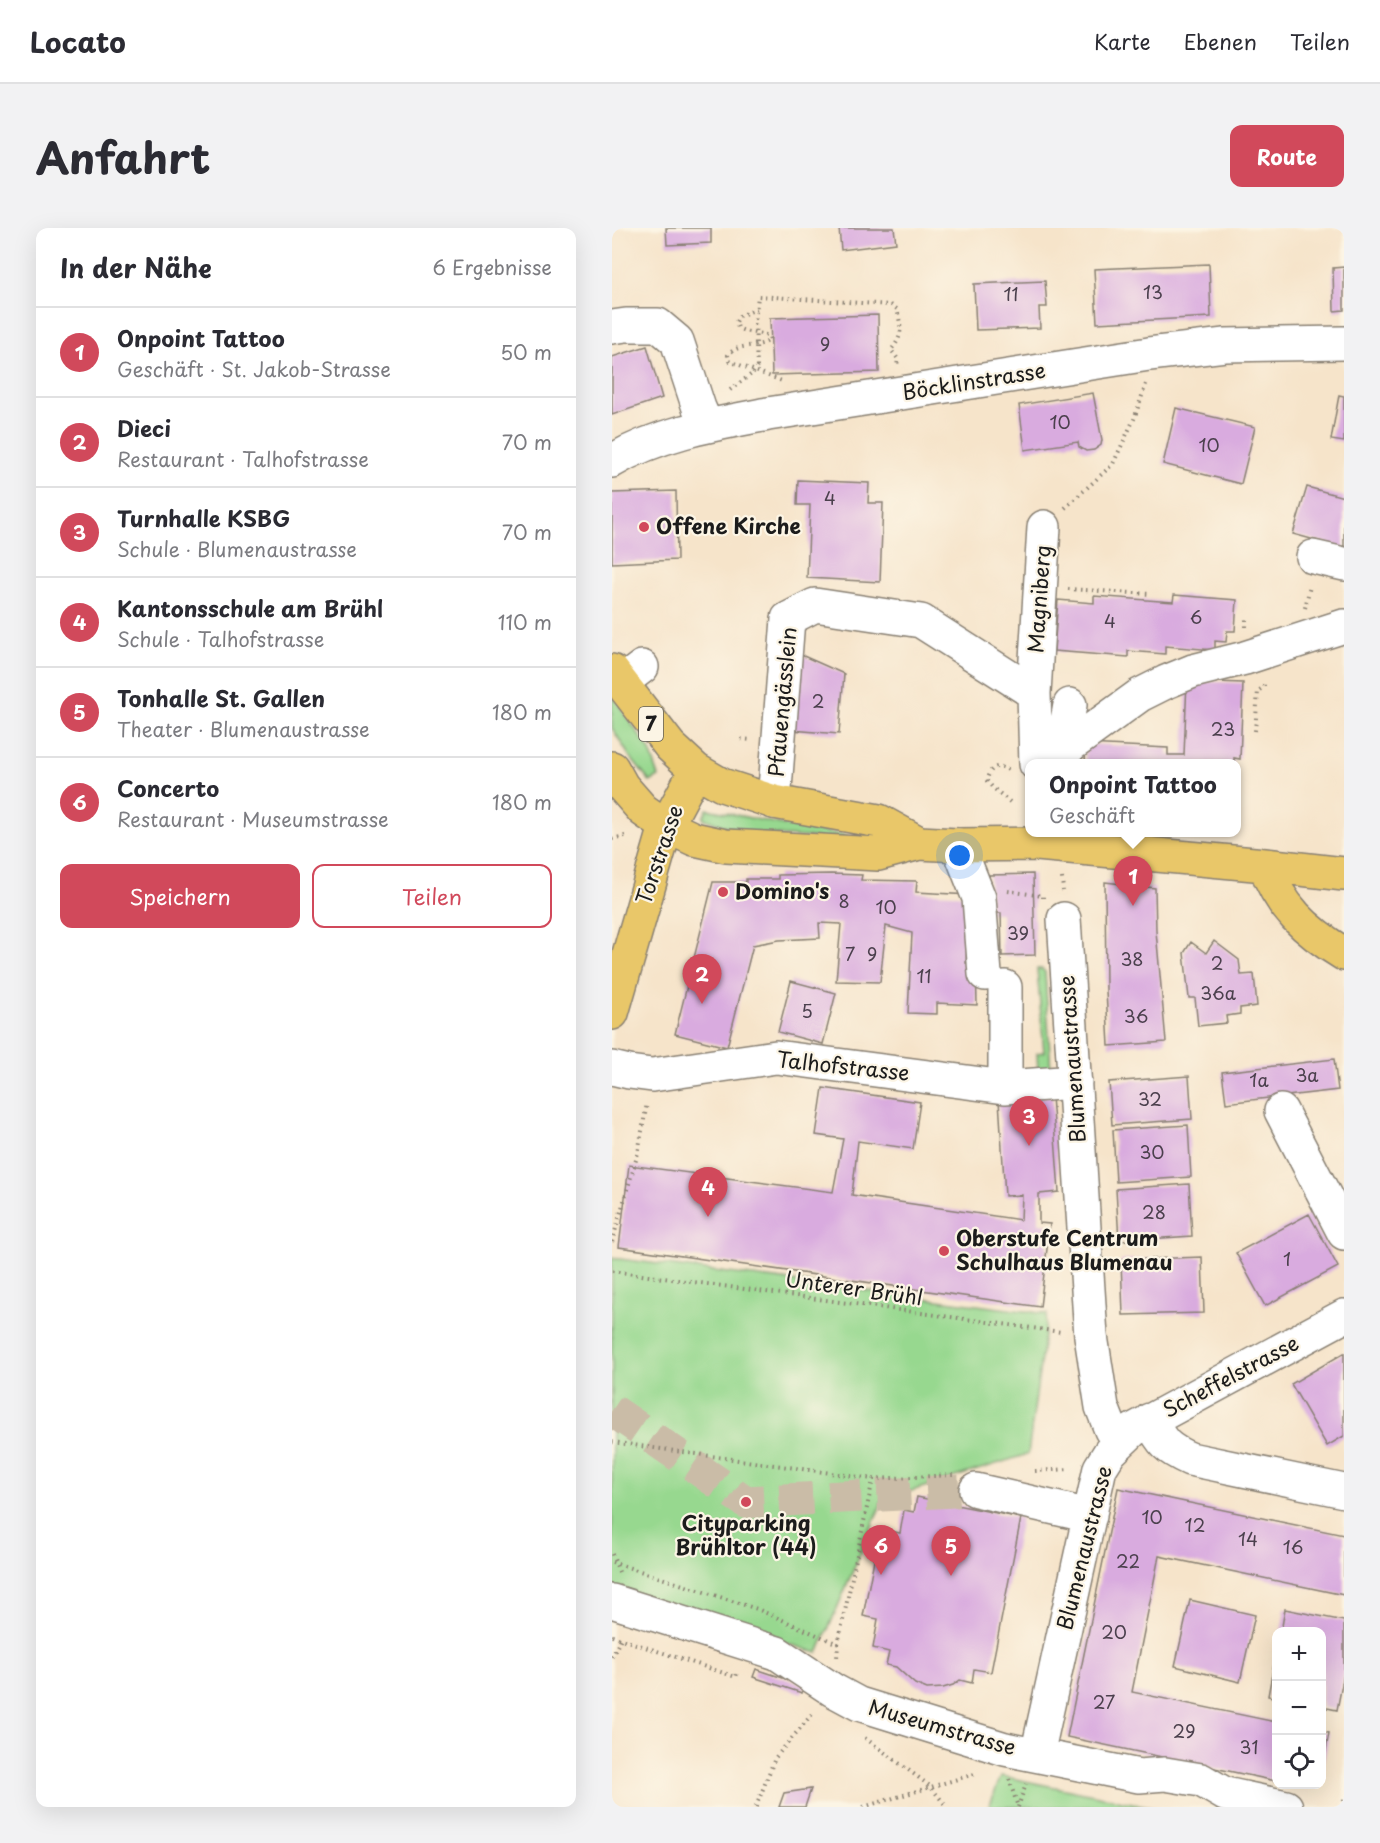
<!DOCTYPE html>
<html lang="de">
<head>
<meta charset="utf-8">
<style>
  :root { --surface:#fff; --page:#f2f2f3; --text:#2b2b33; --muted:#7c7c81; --line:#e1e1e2; --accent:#d1495b }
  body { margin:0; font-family:"Playpen Sans",sans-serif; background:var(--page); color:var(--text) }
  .controls { position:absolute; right:18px; bottom:18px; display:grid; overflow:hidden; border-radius:12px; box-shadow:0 6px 24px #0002 }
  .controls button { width:54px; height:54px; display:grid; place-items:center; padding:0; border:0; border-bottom:2px solid var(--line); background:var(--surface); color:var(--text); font:30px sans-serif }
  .you { position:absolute; left:348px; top:628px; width:21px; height:21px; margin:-15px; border:4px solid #fff; border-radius:50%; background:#1a73e8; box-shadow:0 0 0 9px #1a73e833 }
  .badge { display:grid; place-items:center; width:39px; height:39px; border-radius:50%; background:var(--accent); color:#fff; font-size:20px; font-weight:700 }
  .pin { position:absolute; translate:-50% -50px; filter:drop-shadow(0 2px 3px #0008) }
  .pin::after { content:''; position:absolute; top:32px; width:21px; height:18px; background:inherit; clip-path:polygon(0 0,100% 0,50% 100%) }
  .popup { position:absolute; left:413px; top:531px; width:216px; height:78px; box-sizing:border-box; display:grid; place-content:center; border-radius:12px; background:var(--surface); filter:drop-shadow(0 2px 4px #0005); font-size:20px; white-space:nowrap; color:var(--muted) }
  .popup b { font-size:22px; color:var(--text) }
  .popup::after { content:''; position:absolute; left:50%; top:100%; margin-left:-12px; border:12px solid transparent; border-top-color:var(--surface) }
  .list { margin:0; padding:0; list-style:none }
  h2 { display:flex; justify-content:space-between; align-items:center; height:78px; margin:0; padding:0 24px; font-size:26px }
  h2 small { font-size:20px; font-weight:400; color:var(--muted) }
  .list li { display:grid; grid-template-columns:39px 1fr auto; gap:18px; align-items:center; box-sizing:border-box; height:90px; padding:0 24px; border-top:2px solid var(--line) }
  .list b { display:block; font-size:22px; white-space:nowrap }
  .list p { margin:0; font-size:20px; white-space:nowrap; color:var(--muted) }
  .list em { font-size:20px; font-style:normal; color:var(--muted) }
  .actions { display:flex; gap:12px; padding:18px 24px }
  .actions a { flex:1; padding:14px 0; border:2px solid var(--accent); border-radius:12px; text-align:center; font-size:21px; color:var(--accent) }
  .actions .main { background:var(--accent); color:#fff }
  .icon { flex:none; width:33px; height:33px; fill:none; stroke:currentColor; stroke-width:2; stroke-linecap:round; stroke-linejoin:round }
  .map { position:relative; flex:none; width:732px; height:1579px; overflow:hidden; border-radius:12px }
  header { display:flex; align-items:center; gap:36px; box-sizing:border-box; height:84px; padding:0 30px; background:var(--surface); border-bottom:2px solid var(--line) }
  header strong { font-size:28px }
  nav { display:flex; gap:33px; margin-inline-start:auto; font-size:21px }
  .intro { display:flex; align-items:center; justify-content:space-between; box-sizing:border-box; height:144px; padding:0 36px }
  h1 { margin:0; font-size:42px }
  .button { padding:15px 27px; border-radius:12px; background:var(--accent); color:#fff; font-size:21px; font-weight:700 }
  main { display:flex; gap:36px; padding:0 36px }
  aside { flex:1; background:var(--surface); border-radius:12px; box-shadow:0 6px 24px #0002 }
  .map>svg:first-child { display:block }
</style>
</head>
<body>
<header>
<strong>Locato</strong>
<nav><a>Karte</a><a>Ebenen</a><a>Teilen</a></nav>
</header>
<div class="intro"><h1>Anfahrt</h1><a class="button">Route</a></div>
<main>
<aside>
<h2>In der Nähe<small>6 Ergebnisse</small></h2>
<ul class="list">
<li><span class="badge">1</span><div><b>Onpoint Tattoo</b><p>Geschäft · St. Jakob-Strasse</p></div><em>50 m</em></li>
<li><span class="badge">2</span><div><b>Dieci</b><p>Restaurant · Talhofstrasse</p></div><em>70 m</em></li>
<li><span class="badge">3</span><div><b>Turnhalle KSBG</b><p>Schule · Blumenaustrasse</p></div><em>70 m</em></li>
<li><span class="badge">4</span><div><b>Kantonsschule am Brühl</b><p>Schule · Talhofstrasse</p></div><em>110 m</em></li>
<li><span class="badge">5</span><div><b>Tonhalle St. Gallen</b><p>Theater · Blumenaustrasse</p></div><em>180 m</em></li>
<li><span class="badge">6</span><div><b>Concerto</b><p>Restaurant · Museumstrasse</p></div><em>180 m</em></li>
</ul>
<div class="actions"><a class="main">Speichern</a><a>Teilen</a></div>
</aside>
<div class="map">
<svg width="732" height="1579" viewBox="0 0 732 1579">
  <rect width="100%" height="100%" fill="#fcf5e5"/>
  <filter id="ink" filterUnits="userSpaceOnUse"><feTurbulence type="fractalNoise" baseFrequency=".0167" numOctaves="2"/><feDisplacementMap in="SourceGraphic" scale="12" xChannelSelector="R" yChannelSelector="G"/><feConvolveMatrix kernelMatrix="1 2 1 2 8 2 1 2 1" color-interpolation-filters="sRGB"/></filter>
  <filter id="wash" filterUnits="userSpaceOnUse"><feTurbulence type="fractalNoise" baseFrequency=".008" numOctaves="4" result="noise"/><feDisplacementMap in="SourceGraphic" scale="24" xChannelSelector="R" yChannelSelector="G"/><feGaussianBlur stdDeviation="1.35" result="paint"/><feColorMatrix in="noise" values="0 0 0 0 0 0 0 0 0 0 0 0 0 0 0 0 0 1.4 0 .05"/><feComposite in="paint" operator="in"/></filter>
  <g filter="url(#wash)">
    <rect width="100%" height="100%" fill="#f6e4ca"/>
    <path fill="#97d88f" stroke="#5a7a56" stroke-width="1.5" d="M 0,467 L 38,523 L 47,549 L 38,554 L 18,529 L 0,500 Z
      M 95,581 L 197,602 L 234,607 L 233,611 C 186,608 135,610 91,590 Z
      M 425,741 L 430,741 L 433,744 L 439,844 L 426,844 L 425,825 L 432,824 Z
      M 0,1030 L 435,1086 L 416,1226 L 271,1272 L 206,1425 L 0,1361 Z
      M 389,1548 L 540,1579 L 377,1579 Z"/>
    <g id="blocks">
      <path fill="#d9abdf" d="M 54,0 L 99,0 L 99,15 L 55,17 Z
        M 227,0 L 282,0 L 284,15 L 229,22 Z
        M 597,36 L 599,89 L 485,95 L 482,41 Z
        M 732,39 L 732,82 L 722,83 L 721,40 Z
        M 433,53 L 435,79 L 427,79 L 428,100 L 364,102 L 362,56 Z
        M 266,87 L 267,144 L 160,147 L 158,90 Z
        M 35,118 L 50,170 L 0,187 L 0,129 Z
        M 481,165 L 490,212 L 489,217 L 482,222 L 474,223 L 467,219 L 466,214 L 413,222 L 407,177 Z
        M 727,167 L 732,168 L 732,214 L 719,212 Z
        M 564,180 L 643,199 L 629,256 L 551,236 Z
        M 186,252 L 257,255 L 256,275 L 271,275 L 268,354 L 195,350 L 198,277 L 185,277 Z
        M 695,259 L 732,269 L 732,320 L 681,306 Z
        M 64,263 L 65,332 L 0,335 L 0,265 Z
        M 562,367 L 625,372 L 623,403 L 615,403 L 614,414 L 603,413 L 603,422 L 553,418 L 553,426 L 516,423 L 516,429 L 442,423 L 446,372 L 482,375 L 482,368 L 561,374 Z
        M 187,426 L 232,446 L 227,506 L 180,502 Z
        M 575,453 L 631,455 L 628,531 L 622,530 L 622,536 L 473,536 L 474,516 L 556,520 L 556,527 L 572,527 Z
        M 219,646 L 250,647 L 249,652 L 305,653 L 304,664 L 358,667 L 354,735 L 364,735 L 365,777 L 325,775 L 325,786 L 296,785 L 300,705 L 274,698 L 268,754 L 224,753 L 229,696 L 207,695 L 208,710 L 167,712 L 141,717 L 115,819 L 63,806 L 101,654 L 134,654 L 134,651 L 166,651 L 166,647 Z
        M 421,646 L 423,727 L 390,728 L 389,685 L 378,685 L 377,647 Z
        M 493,654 L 543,660 L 544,703 L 554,814 L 497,818 L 494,763 Z
        M 602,713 L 627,732 L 629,747 L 642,746 L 645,778 L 628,780 L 628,786 L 614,788 L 615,795 L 586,798 L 583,770 L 577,770 L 572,725 L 579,714 L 594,725 Z
        M 179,753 L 224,765 L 211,816 L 166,804 Z
        M 722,831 L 726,862 L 614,875 L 610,844 Z
        M 577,848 L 580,891 L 500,897 L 497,854 Z
        M 211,860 L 308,874 L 301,921 L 246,913 L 240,967 L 409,992 L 410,967 L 393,968 L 387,872 L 440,868 L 447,964 L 427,966 L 427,995 L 438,996 L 428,1079 L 7,1019 L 17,937 L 221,964 L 231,911 L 204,907 Z
        M 576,897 L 579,949 L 504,954 L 501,902 Z
        M 577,956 L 580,1008 L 507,1013 L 504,961 Z
        M 697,986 L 726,1039 L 653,1078 L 624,1025 Z
        M 590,1029 L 592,1085 L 511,1087 L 509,1032 Z
        M 732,1125 L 732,1208 L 715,1218 L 679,1156 Z
        M 506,1260 L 732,1307 L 732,1367 L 547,1328 L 520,1464 L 664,1494 L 664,1553 L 455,1509 Z
        M 305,1269 L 409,1290 L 379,1444 L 362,1441 L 360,1455 L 348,1452 L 341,1457 L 331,1460 L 315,1461 L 303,1456 L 284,1439 L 274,1437 L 277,1424 L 261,1420 L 266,1391 L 251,1388 L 268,1301 L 288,1305 L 292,1282 L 302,1284 Z
        M 578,1372 L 643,1387 L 628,1454 L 563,1438 Z
        M 673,1381 L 732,1393 L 732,1446 L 725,1482 L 710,1479 L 710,1404 L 669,1404 Z
        M 663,1430 L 664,1430 L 664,1470 L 656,1468 Z
        M 144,1441 L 192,1457 L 190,1465 L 141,1449 Z
        M 710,1504 L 717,1505 L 711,1538 L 710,1538 Z
        M 199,1561 L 193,1579 L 167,1579 L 172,1565 Z"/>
    </g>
  </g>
  <g filter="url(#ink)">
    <use href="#blocks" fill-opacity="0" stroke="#898073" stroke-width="1.5"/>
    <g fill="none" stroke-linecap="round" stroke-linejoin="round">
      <path stroke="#cabca7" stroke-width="33" stroke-dasharray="33 16" stroke-linecap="butt" d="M 0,1182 L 134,1274 L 364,1262"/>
      <g stroke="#898073" stroke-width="36">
        <path id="minor" d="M 0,99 L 14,97 L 46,97 L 65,113 L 87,180 L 95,198
          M 0,233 C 47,205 103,196 156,186 L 537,126 L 613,117 L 732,115
          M 701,329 L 732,336
          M 9,455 L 30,439
          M 448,530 L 458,477
          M 424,536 L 422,465 L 432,299
          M 442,536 L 459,517 L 528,467 L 554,454 L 581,443 L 633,430 L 732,398
          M 162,574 L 176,391 L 203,377 L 309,393 L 422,465
          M 346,617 L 367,670 L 373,746
          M 452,691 L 479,1108 L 490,1179 L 499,1202 L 508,1212
          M 393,759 L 393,859
          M 0,840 L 17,844 L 40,847 L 164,829 L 393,859 L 463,854
          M 669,883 L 732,1005
          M 538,1192 C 550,1215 555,1221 578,1231 L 732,1263
          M 364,1262 L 478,1288
          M 0,1373 L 165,1425 L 221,1462 L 247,1476 L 393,1521 L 527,1548 L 553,1546 L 589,1552 L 613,1566 L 674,1579
          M 425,1527 L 488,1240 L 498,1224 L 521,1202 L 732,1088"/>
      </g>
      <g stroke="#898073" stroke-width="36">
        <path id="major" d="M 0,443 L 58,518 L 84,542 L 110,557 L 162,574 L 267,593 L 307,615
          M 0,540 L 10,558 L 31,582 L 54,598 L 82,611 L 114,618 L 266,626 L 307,615 L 346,617 L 425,616 L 653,637 L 732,646
          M 653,637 C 668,679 694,703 732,726
          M 0,785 L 54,598 L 84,542"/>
      </g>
      <path stroke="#898073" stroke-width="4" stroke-dasharray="1.5 4.5" stroke-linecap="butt" d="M 145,81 L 127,88 L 124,94 L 126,100 C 136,106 147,104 157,108 L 158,112 C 145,121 127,114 116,127 L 117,133 L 170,153
        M 145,139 L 143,94 L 146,68 L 279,77 L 285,81 C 289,99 292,107 279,122 L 286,131 L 285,138
        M 118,162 L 141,145
        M 453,280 L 501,236 L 522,191 L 534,156
        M 456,361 L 538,366
        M 693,380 L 698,358
        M 634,399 L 634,388
        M 643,503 L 646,463 L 652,459 L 652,454
        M 129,511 L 139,512
        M 396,542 C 386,534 376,541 375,553 L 380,559 L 399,575
        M 0,611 L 17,607
        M 450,650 L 451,663
        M 396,663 L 431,668 L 431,670
        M 0,1014 L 26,925 L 35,875
        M 0,1043 L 449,1104
        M 0,1214 L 261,1251 L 341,1247
        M 423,1243 L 458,1241
        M 0,1326 L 7,1344
        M 0,1334 L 145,1381 L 226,1416 L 225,1430
        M 0,1408 L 124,1449 L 126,1442
        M 226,1416 L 261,1251
        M 0,1429 L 9,1410
        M 253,1510 L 318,1558 L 335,1579
        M 397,1551 L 406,1579
        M 144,1579 L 163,1530 L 202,1484
        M 251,1579 L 366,1545
        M 406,1579 L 414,1556
        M 730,1579 L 732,1572"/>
      <use href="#minor" stroke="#fff" stroke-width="33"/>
      <use href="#major" stroke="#e9c769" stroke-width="33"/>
      <path stroke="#898073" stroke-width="4" stroke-dasharray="1.5 4.5" stroke-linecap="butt" d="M 141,145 L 145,139"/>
    </g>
  </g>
  <g fill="#d1495b" stroke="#fcf5e5" stroke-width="2">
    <circle cx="32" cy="299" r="6"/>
    <circle cx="111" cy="664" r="6"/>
    <circle cx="332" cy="1023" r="6"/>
    <circle cx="134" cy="1274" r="6"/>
  </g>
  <g text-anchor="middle" stroke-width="4.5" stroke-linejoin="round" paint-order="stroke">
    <g font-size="18" fill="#4b404d">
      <text x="541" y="71">13</text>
      <text x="399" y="73">11</text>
      <text x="213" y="123">9</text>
      <text x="448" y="201">10</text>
      <text x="597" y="224">10</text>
      <text x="218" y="277">4</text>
      <text x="584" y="396">6</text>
      <text x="498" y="400">4</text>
      <text x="206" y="480">2</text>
      <text x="611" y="508">23</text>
      <text x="232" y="680">8</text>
      <text x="274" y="686">10</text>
      <text x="406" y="712">39</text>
      <text x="238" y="733">7</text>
      <text x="260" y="733">9</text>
      <text x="520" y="738">38</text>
      <text x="605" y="742">2</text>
      <text x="312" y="755">11</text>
      <text x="606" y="772">36a</text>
      <text x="195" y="790">5</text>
      <text x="524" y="795">36</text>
      <text x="695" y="854">3a</text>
      <text x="647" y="859">1a</text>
      <text x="538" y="878">32</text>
      <text x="540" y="931">30</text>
      <text x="542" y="991">28</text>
      <text x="675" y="1038">1</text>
      <text x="540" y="1296">10</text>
      <text x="583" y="1304">12</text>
      <text x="636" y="1318">14</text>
      <text x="681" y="1326">16</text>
      <text x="516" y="1340">22</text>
      <text x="502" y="1411">20</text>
      <text x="492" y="1481">27</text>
      <text x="572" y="1510">29</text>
      <text x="637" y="1526">31</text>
    </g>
    <rect fill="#fcf5e5" stroke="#5f5d58" stroke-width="1.5" x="27" y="479" width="24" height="34" rx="4.5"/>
    <g font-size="20" font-weight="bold" fill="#1c1c1c">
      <text x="39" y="503">7</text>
    </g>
    <g font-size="21" fill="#1c1c1c" stroke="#fcf5e5">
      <text transform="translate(362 154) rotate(-9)" y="7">Böcklinstrasse</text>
      <text transform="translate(428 371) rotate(-86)" y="7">Magniberg</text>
      <text transform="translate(171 474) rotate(-85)" y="7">Pfauengässlein</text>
      <text transform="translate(48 627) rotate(-71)" y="7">Torstrasse</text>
      <text transform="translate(461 831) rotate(-94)" y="7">Blumenaustrasse</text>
      <text transform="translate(231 839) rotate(6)" y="7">Talhofstrasse</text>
      <text transform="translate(242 1061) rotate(8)" y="7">Unterer Brühl</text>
      <text transform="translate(619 1149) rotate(-28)" y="7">Scheffelstrasse</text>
      <text transform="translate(473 1320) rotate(-76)" y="7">Blumenaustrasse</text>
      <text transform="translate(330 1500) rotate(16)" y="7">Museumstrasse</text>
    </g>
    <g font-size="21" font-weight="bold" fill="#1c1c1c" stroke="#fcf5e5" text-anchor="start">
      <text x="44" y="306">Offene Kirche</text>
      <text x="123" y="671">Domino's</text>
      <text x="344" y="1018">Oberstufe Centrum<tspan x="344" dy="24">Schulhaus Blumenau</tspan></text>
      <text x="134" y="1303" text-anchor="middle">Cityparking<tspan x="134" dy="24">Brühltor (44)</tspan></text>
    </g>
  </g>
</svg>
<div class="controls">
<button>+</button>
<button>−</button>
<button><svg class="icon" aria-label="locate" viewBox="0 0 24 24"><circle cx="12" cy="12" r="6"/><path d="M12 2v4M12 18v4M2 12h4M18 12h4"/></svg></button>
</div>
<div class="you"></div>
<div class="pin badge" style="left:521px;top:678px">1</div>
<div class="popup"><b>Onpoint Tattoo</b>Geschäft</div>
<div class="pin badge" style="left:90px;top:776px">2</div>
<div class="pin badge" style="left:417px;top:918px">3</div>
<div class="pin badge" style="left:96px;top:989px">4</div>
<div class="pin badge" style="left:339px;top:1348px">5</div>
<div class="pin badge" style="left:269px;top:1347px">6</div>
</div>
</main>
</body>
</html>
